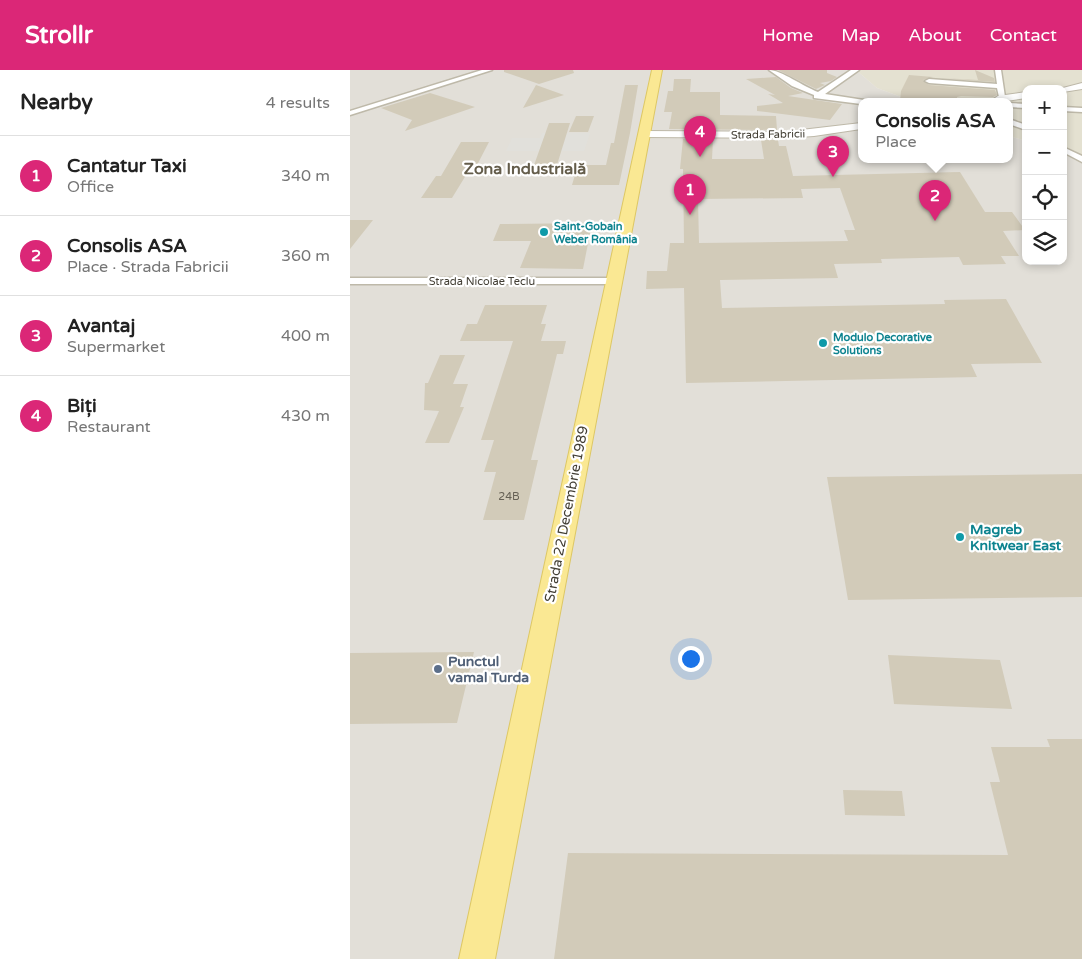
<!DOCTYPE html>
<html lang="en">
<head>
<meta charset="utf-8">
<style>
  :root { --surface:#fff; --page:#f6f6f6; --text:#222; --muted:#767676; --line:#e0e0e0; --accent:#db2777 }
  body { margin:0; font-family:"Varela Round",sans-serif; background:var(--page); color:var(--text) }
  .controls { position:absolute; right:15px; top:15px; display:grid; overflow:hidden; border-radius:10px; box-shadow:0 2px 8px #0003 }
  .controls button { width:45px; height:45px; display:grid; place-items:center; padding:0; border:0; border-bottom:1px solid var(--line); background:var(--surface); color:var(--text); font:25px sans-serif }
  .you { position:absolute; left:340px; top:588px; width:18px; height:18px; margin:-12px; border:4px solid #fff; border-radius:50%; background:#1a73e8; box-shadow:0 0 0 8px #1a73e833 }
  .badge { display:grid; place-items:center; width:32px; height:32px; border-radius:50%; background:var(--accent); color:#fff; font-size:16px; font-weight:700 }
  .pin { position:absolute; translate:-50% -41px; filter:drop-shadow(0 1px 2px #0008) }
  .pin::after { content:''; position:absolute; top:26px; width:18px; height:15px; background:inherit; clip-path:polygon(0 0,100% 0,50% 100%) }
  .popup { position:absolute; left:508px; top:28px; width:155px; height:65px; box-sizing:border-box; display:grid; place-content:center; border-radius:10px; background:var(--surface); filter:drop-shadow(0 1px 4px #0005); font-size:16px; white-space:nowrap; color:var(--muted) }
  .popup b { font-size:19px; color:var(--text) }
  .popup::after { content:''; position:absolute; left:50%; top:100%; margin-left:-10px; border:10px solid transparent; border-top-color:var(--surface) }
  .list { margin:0; padding:0; list-style:none }
  h2 { display:flex; justify-content:space-between; align-items:center; height:65px; margin:0; padding:0 20px; font-size:21px }
  h2 small { font-size:16px; font-weight:400; color:var(--muted) }
  .list li { display:grid; grid-template-columns:32px 1fr auto; gap:15px; align-items:center; box-sizing:border-box; height:80px; padding:0 20px; border-top:1px solid var(--line) }
  .list b { display:block; font-size:19px; white-space:nowrap }
  .list p { margin:0; font-size:16px; white-space:nowrap; color:var(--muted) }
  .list em { font-size:16px; font-style:normal; color:var(--muted) }
  .icon { flex:none; width:28px; height:28px; fill:none; stroke:currentColor; stroke-width:2; stroke-linecap:round; stroke-linejoin:round }
  .map { position:relative; flex:none; width:732px; height:889px; overflow:hidden }
  header { display:flex; align-items:center; gap:30px; box-sizing:border-box; height:70px; padding:0 25px; background:var(--accent); color:#fff }
  header strong { font-size:24px }
  nav { display:flex; gap:28px; margin-inline-start:auto; font-size:18px }
  main { display:flex }
  aside { flex:1; background:var(--surface) }
  .map>svg:first-child { display:block }
</style>
</head>
<body>
<header>
<strong>Strollr</strong>
<nav><a>Home</a><a>Map</a><a>About</a><a>Contact</a></nav>
</header>
<main>
<aside>
<h2>Nearby<small>4 results</small></h2>
<ul class="list">
<li><span class="badge">1</span><div><b>Cantatur Taxi</b><p>Office</p></div><em>340 m</em></li>
<li><span class="badge">2</span><div><b>Consolis ASA</b><p>Place · Strada Fabricii</p></div><em>360 m</em></li>
<li><span class="badge">3</span><div><b>Avantaj</b><p>Supermarket</p></div><em>400 m</em></li>
<li><span class="badge">4</span><div><b>Biți</b><p>Restaurant</p></div><em>430 m</em></li>
</ul>
</aside>
<div class="map">
<svg width="732" height="889" viewBox="0 0 732 889">
  <rect width="100%" height="100%" fill="#f1eee3"/>
  <path fill="#e4e1d1" d="M 506,0 L 732,0 L 732,89 L 713,83 L 713,19 L 676,19 L 676,71 L 659,66 L 659,32 L 565,32 L 527,18 Z"/>
  <path fill="#e2dfd8" d="M 0,0 L 506,0 L 527,18 L 565,32 L 511,32 L 511,90 L 659,90 L 659,66 L 676,71 L 676,191 L 713,191 L 713,83 L 732,89 L 732,889 L 0,889 Z"/>
  <path fill="#e1e0db" d="M 192,63 L 240,63 L 234,81 L 156,81 L 162,68 L 190,68 Z"/>
  <path fill="#d2cbb9" fill-rule="evenodd" d="M 154,0 L 223,0 L 224,3 L 189,14 L 154,2 Z
    M 428,0 L 477,0 L 477,3 L 487,7 L 481,11 L 470,13 L 475,15 L 466,19 Z
    M 625,0 L 644,8 L 645,12 L 591,8 L 628,10 Z
    M 559,5 L 583,7 L 573,10 L 579,15 L 645,20 L 647,25 L 643,27 L 611,26 L 607,27 L 607,32 L 550,31 L 551,21 Z
    M 426,7 L 441,18 L 453,23 L 438,26 L 492,34 L 480,50 L 407,41 L 407,36 L 433,33 L 418,24 L 425,25 L 396,9 Z
    M 324,9 L 341,9 L 340,22 L 370,22 L 370,45 L 426,46 L 427,60 L 319,59 L 322,42 L 314,42 L 318,21 L 323,21 Z
    M 186,15 L 214,25 L 173,38 Z
    M 275,15 L 288,15 L 280,63 L 269,115 L 222,115 L 228,95 L 256,95 L 261,73 L 264,73 Z
    M 80,23 L 125,37 L 55,61 L 62,50 L 31,38 Z
    M 226,46 L 244,46 L 238,62 L 219,62 Z
    M 199,53 L 220,53 L 206,98 L 183,98 Z
    M 333,69 L 363,69 L 362,89 L 414,89 L 411,70 L 428,70 L 429,76 L 436,76 L 443,106 L 610,102 L 635,142 L 662,142 L 675,160 L 653,161 L 669,186 L 651,186 L 656,194 L 613,195 L 609,187 L 531,189 L 532,193 L 484,194 L 488,208 L 370,210 L 372,238 L 595,234 L 594,230 L 656,229 L 692,293 L 621,294 L 627,307 L 336,313 L 334,218 L 296,219 L 297,201 L 317,201 L 320,173 L 334,173 L 333,99 L 330,99 ZM 490,118 L 505,160 L 494,160 L 498,171 L 349,173 L 348,129 L 453,128 L 451,119 Z
    M 111,72 L 139,72 L 126,97 L 121,97 L 102,128 L 71,128 L 86,106 L 91,106 Z
    M 0,150 L 23,150 L 0,179 Z
    M 242,153 L 233,199 L 170,198 L 181,171 L 143,171 L 150,154 Z
    M 135,235 L 197,235 L 191,254 L 196,254 L 191,271 L 216,271 L 213,284 L 207,284 L 181,390 L 188,390 L 174,450 L 133,450 L 146,402 L 134,402 L 144,370 L 131,370 L 163,271 L 110,271 L 117,254 L 127,254 Z
    M 90,285 L 115,285 L 103,314 L 118,314 L 110,337 L 114,337 L 99,373 L 75,373 L 89,341 L 74,340 L 75,313 L 78,313 Z
    M 732,404 L 732,527 L 498,530 L 477,407 Z
    M 124,582 L 107,653 L 0,654 L 0,583 Z
    M 538,585 L 650,590 L 662,639 L 544,634 Z
    M 697,669 L 732,669 L 732,889 L 204,889 L 218,783 L 658,785 L 640,712 L 650,712 L 641,677 L 700,677 Z
    M 493,720 L 552,721 L 555,746 L 495,745 Z"/>
  <g fill="none" stroke-linecap="round" stroke-linejoin="round">
    <g stroke="#beb9a9" stroke-width="3">
      <path id="minor" d="M 132,0 L 142,0 L 0,45 L 0,41 Z
        M 419,0 C 431,0 454,17 468,22 L 501,0 L 509,0 L 475,24 L 514,30 L 518,32 L 511,32 L 511,34 L 464,28 L 464,25 L 442,16 Z
        M 645,0 L 651,0 L 655,27 L 649,27 L 647,18 L 579,13 L 575,11 L 579,9 L 647,14 Z
        M 659,33 L 676,34 L 676,38 L 659,37 Z
        M 713,37 L 732,38 L 732,42 L 713,41 Z
        M 659,49 L 676,55 L 676,60 L 659,54 Z
        M 713,77 L 732,86 L 732,92 L 713,82 Z
        M 0,208 L 264,208 L 269,211 L 264,214 L 0,214 Z"/>
    </g>
    <g stroke="#beb9a9" stroke-width="2">
      <path id="tertiary" d="M 732,13 L 732,19 L 713,22 L 713,19 L 709,19 Z
        M 676,22 L 676,28 L 650,32 L 639,32 L 648,26 Z
        M 511,53 L 511,59 L 464,66 L 434,68 L 295,67 L 290,64 L 295,61 L 434,62 Z"/>
    </g>
    <g stroke="#ddc764" stroke-width="2">
      <path id="primary" d="M 302,0 L 312,0 L 145,889 L 109,889 Z"/>
    </g>
    <use href="#minor" fill="#fff" fill-rule="evenodd"/>
    <use href="#tertiary" fill="#fff" fill-rule="evenodd"/>
    <use href="#primary" fill="#fae893" fill-rule="evenodd"/>
  </g>
  <g fill="#0f9aa8" stroke="#fff" stroke-width="2">
    <circle cx="194" cy="162" r="5"/>
    <circle cx="473" cy="273" r="5"/>
    <circle cx="610" cy="467" r="5"/>
  </g>
  <circle fill="#5c6f8a" stroke="#fff" stroke-width="2" cx="88" cy="599" r="5"/>
  <g text-anchor="middle" stroke-width="4.5" stroke-linejoin="round" paint-order="stroke">
    <g font-size="11" fill="#423e34" stroke="#fff">
      <text transform="translate(418 64) rotate(-1)" y="4">Strada Fabricii</text>
      <text x="132" y="215">Strada Nicolae Teclu</text>
    </g>
    <g font-size="11" font-weight="bold" fill="#0d838f" stroke="#fff" text-anchor="start">
      <text x="204" y="160">Saint-Gobain<tspan x="204" dy="13">Weber România</tspan></text>
      <text x="483" y="271">Modulo Decorative<tspan x="483" dy="13">Solutions</tspan></text>
    </g>
    <g font-size="11" fill="#666155">
      <text x="159" y="430">24B</text>
    </g>
    <g font-size="14" fill="#423e34" stroke="#fff">
      <text transform="translate(216 444) rotate(-79)" y="5">Strada 22 Decembrie 1989</text>
    </g>
    <g font-size="14" font-weight="bold" fill="#0d838f" stroke="#fff" text-anchor="start">
      <text x="620" y="464">Magreb<tspan x="620" dy="16">Knitwear East</tspan></text>
    </g>
    <g font-size="14" font-weight="bold" fill="#4e5e75" stroke="#fff" text-anchor="start">
      <text x="98" y="596">Punctul<tspan x="98" dy="16">vamal Turda</tspan></text>
    </g>
    <g font-size="16" font-weight="bold" fill="#645d4b" stroke="#fff">
      <text x="175" y="104">Zona Industrială</text>
    </g>
  </g>
</svg>
<div class="controls">
<button>+</button>
<button>−</button>
<button><svg class="icon" aria-label="locate" viewBox="0 0 24 24"><circle cx="12" cy="12" r="6"/><path d="M12 2v4M12 18v4M2 12h4M18 12h4"/></svg></button>
<button><svg class="icon" aria-label="layers" viewBox="0 0 24 24"><path d="M12 4l9 5-9 5-9-5zM3 14l9 5 9-5"/></svg></button>
</div>
<div class="you"></div>
<div class="pin badge" style="left:340px;top:145px">1</div>
<div class="pin badge" style="left:585px;top:151px">2</div>
<div class="popup"><b>Consolis ASA</b>Place</div>
<div class="pin badge" style="left:483px;top:107px">3</div>
<div class="pin badge" style="left:350px;top:87px">4</div>
</div>
</main>
</body>
</html>
